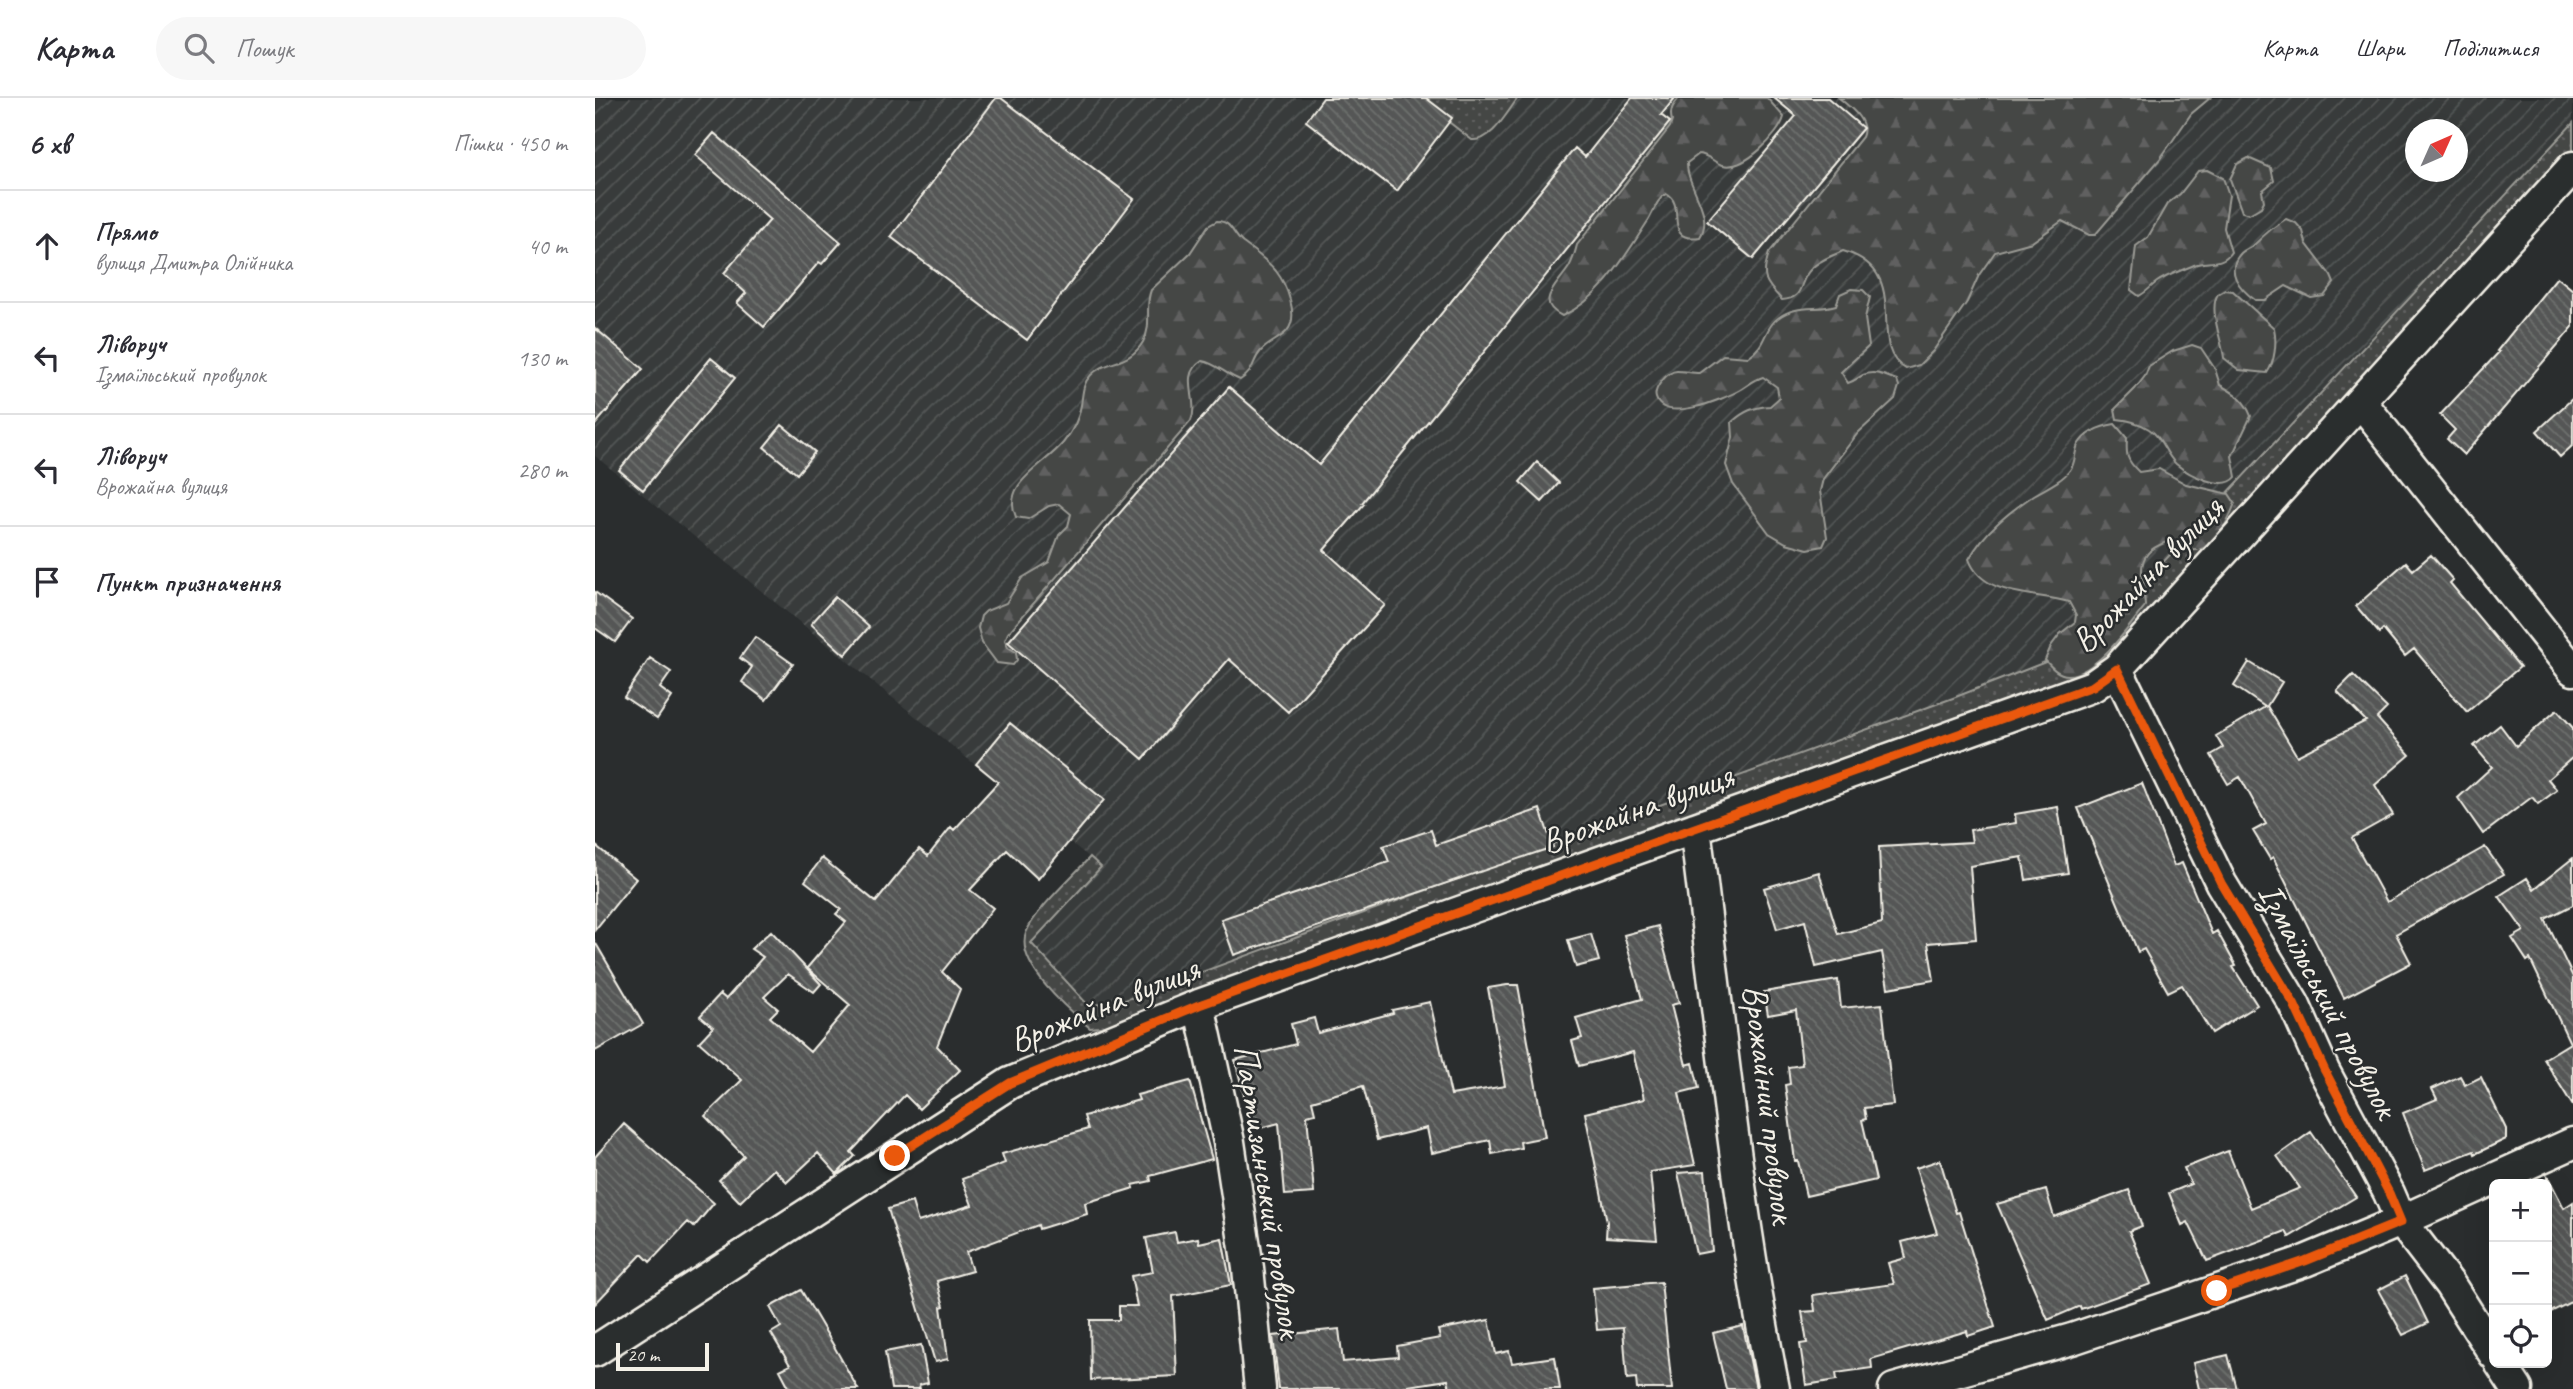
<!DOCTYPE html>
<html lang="uk">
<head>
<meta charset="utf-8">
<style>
  :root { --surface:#fff; --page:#f7f7f7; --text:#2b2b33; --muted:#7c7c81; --line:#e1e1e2 }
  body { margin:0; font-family:Caveat,sans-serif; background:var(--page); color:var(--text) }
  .controls { position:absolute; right:21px; bottom:21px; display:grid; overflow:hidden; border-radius:10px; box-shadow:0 7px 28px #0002 }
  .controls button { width:63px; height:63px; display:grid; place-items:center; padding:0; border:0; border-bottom:2px solid var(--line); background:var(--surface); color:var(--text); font:35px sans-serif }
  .compass { position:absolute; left:1810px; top:21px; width:63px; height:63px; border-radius:50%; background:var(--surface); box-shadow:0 7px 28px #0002; rotate:45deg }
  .scale { position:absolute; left:21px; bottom:18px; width:93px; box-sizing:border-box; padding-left:7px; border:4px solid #f4f1e8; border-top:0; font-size:19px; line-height:24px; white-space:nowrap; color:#f4f1e8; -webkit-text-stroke:5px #2a2d2e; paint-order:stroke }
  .stop { position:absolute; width:21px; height:21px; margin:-16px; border:5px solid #ea580c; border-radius:50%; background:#fff }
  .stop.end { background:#ea580c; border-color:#fff; box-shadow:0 2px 7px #0008 }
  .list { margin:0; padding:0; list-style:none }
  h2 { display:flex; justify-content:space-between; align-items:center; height:91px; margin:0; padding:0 28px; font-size:30px }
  h2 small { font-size:23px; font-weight:400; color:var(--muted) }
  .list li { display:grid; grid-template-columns:46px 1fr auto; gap:21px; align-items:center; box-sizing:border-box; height:112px; padding:0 28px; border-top:2px solid var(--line) }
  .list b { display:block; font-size:26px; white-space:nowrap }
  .list p { margin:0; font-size:23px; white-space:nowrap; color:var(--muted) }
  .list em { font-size:23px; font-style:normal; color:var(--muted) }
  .icon { flex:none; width:38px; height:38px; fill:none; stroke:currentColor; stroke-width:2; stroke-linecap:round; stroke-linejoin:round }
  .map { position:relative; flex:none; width:1978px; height:1291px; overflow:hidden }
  header { display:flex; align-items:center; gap:42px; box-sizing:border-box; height:98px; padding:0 35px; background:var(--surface); border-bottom:2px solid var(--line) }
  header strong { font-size:33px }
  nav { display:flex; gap:38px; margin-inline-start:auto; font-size:24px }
  .search { width:490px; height:63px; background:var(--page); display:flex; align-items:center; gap:18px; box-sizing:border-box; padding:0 24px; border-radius:38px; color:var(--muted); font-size:26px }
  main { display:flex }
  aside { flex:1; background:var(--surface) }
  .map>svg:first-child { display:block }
</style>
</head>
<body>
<header>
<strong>Карта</strong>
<div class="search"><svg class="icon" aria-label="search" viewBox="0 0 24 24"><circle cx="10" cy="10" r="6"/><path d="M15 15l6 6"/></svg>Пошук</div>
<nav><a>Карта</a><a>Шари</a><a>Поділитися</a></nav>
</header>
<main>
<aside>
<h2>6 хв<small>Пішки · 450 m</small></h2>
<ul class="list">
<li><svg class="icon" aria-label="ahead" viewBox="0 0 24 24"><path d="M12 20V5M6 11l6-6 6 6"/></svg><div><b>Прямо</b><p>вулиця Дмитра Олійника</p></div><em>40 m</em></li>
<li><svg class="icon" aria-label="left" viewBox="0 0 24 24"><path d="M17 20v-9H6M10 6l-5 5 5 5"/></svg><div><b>Ліворуч</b><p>Ізмаїльський провулок</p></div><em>130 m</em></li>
<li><svg class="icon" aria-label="left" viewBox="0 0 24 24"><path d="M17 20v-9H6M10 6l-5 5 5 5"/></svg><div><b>Ліворуч</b><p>Врожайна вулиця</p></div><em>280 m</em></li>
<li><svg class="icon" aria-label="arrive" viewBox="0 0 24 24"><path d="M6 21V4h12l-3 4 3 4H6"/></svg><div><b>Пункт призначення</b></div></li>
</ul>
</aside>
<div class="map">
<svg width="1978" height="1291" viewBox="0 0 1978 1291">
  <defs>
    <pattern id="industrial-furrows" width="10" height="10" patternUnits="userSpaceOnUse" patternTransform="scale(1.75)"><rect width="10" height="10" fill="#373a3a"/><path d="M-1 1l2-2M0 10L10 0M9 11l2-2" fill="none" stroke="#555756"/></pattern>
    <pattern id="grass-dots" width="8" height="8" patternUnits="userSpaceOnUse" patternTransform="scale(1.75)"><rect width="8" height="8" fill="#444645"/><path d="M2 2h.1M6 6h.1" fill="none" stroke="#606160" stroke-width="1.8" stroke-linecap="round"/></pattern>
    <pattern id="forest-firs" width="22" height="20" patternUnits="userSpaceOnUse" patternTransform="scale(1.75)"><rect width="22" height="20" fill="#444645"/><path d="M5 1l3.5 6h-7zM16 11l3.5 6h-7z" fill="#606160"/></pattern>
    <pattern id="building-back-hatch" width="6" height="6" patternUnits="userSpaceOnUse" patternTransform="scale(1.75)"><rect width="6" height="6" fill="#555756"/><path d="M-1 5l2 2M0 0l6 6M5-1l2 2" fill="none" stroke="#6e706e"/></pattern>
  </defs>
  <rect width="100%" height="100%" fill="#2a2d2e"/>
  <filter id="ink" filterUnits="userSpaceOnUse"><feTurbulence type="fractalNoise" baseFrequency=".0143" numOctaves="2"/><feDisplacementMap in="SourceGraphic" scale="14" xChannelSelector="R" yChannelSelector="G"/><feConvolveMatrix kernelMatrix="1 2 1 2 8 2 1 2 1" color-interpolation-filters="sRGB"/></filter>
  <g filter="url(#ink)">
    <path fill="url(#industrial-furrows)" fill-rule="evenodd" d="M 0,0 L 1978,0 L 1978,25 L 1489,549 L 1358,600 L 522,905 L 493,907 L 436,845 L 506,769 L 0,358 ZM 1820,32 L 1862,32 L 1862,74 L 1820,74 Z"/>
    <path fill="url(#grass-dots)" stroke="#9c9c96" stroke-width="2" d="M 823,0 L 923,0 C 912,14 897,44 877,42 Z
      M 1978,25 L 1978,51 L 1546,529 L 1495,576 L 514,928 L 495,930 C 473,912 420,866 431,835 C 440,812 478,778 495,759 L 506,769 L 436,845 L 493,907 L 522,905 L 1358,600 L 1489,549 Z"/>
    <path fill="url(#forest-firs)" stroke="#9c9c96" stroke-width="2" d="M 1084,0 L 1172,0 L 1189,19 C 1185,36 1149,73 1128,67 C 1119,65 1114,57 1104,56 L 1092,65 C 1091,88 1120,116 1105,139 C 1066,145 1093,106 1071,96 C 1061,102 1059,114 1053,123 C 1030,158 1007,200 967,218 C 938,204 963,187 974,169 C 978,162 980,155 982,147 L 1075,29 L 1077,23 C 1074,13 1078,7 1084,0 Z
      M 1244,0 L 1615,0 L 1596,16 L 1565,61 L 1500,137 L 1494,137 L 1467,123 L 1437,144 L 1400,154 L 1384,177 L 1372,204 L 1338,253 L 1324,267 L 1311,271 C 1268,248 1321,174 1248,153 C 1237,158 1224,162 1216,171 C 1202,185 1211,200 1187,202 C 1169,184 1166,179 1174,155 L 1267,39 C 1274,23 1256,10 1244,0 Z
      M 1653,60 L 1676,70 L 1679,83 L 1667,93 L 1669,103 L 1666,109 L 1654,116 L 1647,114 L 1635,81 L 1642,66 Z
      M 1612,72 L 1628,80 L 1634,97 L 1629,130 L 1636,154 C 1627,168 1612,162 1599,167 C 1588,172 1572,177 1562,184 C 1555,189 1552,194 1544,198 L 1536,192 L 1541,148 L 1553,139 L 1572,106 L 1585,96 L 1603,73 Z
      M 1691,121 L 1701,125 L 1708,133 L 1711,145 L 1736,178 L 1739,185 L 1729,198 L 1716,200 L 1691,188 L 1670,202 L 1660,202 C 1645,191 1629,173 1646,155 C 1650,151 1656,150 1660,146 C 1670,136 1679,128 1691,121 Z
      M 622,123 C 637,123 637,136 648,145 C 659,153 672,162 681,173 C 691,186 705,218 692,233 C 685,241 673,245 666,253 C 656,264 661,272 645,282 C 631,277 621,265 607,263 C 584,278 605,302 596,323 L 413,535 L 410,542 L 413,549 L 421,554 L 422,562 L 418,567 L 402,565 L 387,545 L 383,530 L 386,518 L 391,513 L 411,505 L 427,480 L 454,464 L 464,437 L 473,428 L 476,416 L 464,406 L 454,408 L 433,421 L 421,419 C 406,385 449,368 468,345 C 477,334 484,321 486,307 C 488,296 487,286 496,277 C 512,261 534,268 548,244 C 558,227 549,209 556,192 L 595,155 L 613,128 Z
      M 1256,191 L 1268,192 L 1275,199 L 1270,220 L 1274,248 L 1246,274 L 1253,285 C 1260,283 1262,280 1268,277 C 1281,272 1290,278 1302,282 L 1304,288 L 1300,301 L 1263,335 L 1228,381 L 1225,393 L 1232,439 L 1228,448 L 1213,451 L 1191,445 L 1174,435 L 1138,386 L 1131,367 L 1138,339 L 1137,324 C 1149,313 1159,309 1175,308 L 1184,300 L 1182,289 L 1168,279 C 1158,282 1154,287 1145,292 C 1129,301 1069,326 1061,300 C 1058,291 1072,273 1082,273 C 1089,273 1097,275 1104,275 L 1128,257 L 1153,259 C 1172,247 1168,231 1183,220 C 1201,206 1223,213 1241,207 L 1245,196 Z
      M 1630,192 L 1638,193 L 1679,230 C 1682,244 1680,264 1672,275 L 1644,272 L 1629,260 C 1627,242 1613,211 1623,196 Z
      M 1597,247 L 1606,250 L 1620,271 L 1625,287 C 1640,295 1650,302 1656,318 L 1637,358 L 1641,379 C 1629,394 1594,377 1581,366 C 1570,356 1567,339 1554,331 C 1545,325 1533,322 1522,321 L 1520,311 L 1540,291 L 1550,278 L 1554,268 L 1578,253 Z
      M 1520,326 L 1532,340 C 1531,356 1531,362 1544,374 L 1564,371 L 1591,386 L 1634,396 L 1640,405 C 1633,424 1618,456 1593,452 C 1586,452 1578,446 1572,444 C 1536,456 1549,478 1550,508 C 1535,528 1500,577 1473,577 C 1463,577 1456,569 1450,562 L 1456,548 L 1465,536 L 1480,524 L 1481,517 L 1474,504 C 1441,494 1388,500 1374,461 C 1389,434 1414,414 1439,397 C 1451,390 1467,383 1475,372 C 1481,365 1479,355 1483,347 C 1491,334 1506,328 1520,326 Z"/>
    <path fill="url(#building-back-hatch)" stroke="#f4f1e8" stroke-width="2" d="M 401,0 L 406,0 L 539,101 L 432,242 L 296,139 Z
      M 728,0 L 831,0 L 857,20 L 802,93 L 711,23 Z
      M 1037,0 L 1080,0 L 1066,17 L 1075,24 L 767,405 L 769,406 L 729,452 L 790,507 L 693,614 L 634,561 L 548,661 L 413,544 L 634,289 L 724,367 L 980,50 L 990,59 Z
      M 1179,0 L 1233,0 L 1268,30 L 1158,161 L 1112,123 L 1201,18 Z
      M 119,35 L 246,144 L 227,166 L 224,164 L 169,229 L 142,205 L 151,195 L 129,175 L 175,122 L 100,57 Z
      M 1962,179 L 1978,192 L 1978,229 L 1869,357 L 1852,341 L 1860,332 L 1845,317 L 1904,254 L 1902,253 Z
      M 0,230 L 48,271 L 0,327 Z
      M 116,260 L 140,280 L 48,392 L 24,372 Z
      M 1978,300 L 1978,347 L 1965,359 L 1942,333 Z
      M 187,327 L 220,354 L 202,376 L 169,349 Z
      M 942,364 L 964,385 L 947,404 L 925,384 Z
      M 1836,457 L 1858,482 L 1855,485 L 1925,569 L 1872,614 L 1819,551 L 1810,558 L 1788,531 L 1784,535 L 1761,508 L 1811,464 L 1818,472 Z
      M 0,494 L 37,521 L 20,544 L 0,530 Z
      M 240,499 L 274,529 L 250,557 L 216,526 Z
      M 160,539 L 198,566 L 171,602 L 147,584 L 157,569 L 145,560 Z
      M 55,560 L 76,574 L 65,590 L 77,599 L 62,621 L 29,599 Z
      M 1654,564 L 1687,584 L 1672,608 L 1702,658 L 1771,623 L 1742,593 L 1758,577 L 1792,610 L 1782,620 L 1815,657 L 1780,687 L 1798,717 L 1757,740 L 1792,804 L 1890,749 L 1909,776 L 1801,836 L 1816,865 L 1749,900 L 1678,759 L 1675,761 L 1658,733 L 1671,726 L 1645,679 L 1633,686 L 1616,657 L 1628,650 L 1621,638 L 1670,609 L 1639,588 Z
      M 1962,612 L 1978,630 L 1978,659 L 1953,681 L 1962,692 L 1943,706 L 1937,699 L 1888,736 L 1863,700 L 1897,669 L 1879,648 L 1905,627 L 1921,648 Z
      M 415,625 L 509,702 L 443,781 L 412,752 L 375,792 L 398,810 L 347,874 L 365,891 L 342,948 L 365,972 L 324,1011 L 310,997 L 256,1054 L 260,1058 L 242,1076 L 223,1055 L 192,1084 L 179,1071 L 145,1104 L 124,1082 L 149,1058 L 110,1018 L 147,982 L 104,944 L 118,929 L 105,918 L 125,896 L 131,901 L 168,859 L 156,851 L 176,833 L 226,886 L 219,894 L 193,876 L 169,899 L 183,911 L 175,919 L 215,954 L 255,907 L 212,870 L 251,824 L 241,816 L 246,811 L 210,783 L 227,760 L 281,804 L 324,751 L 333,758 L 356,729 L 359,732 L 403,684 L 381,666 Z
      M 1547,685 L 1579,768 L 1587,765 L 1617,836 L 1622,833 L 1641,868 L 1638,869 L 1662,907 L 1617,935 L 1587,887 L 1573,894 L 1549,851 L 1543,854 L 1483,710 Z
      M 1463,709 L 1473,775 L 1431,782 L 1427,759 L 1375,768 L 1381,841 L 1333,845 L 1339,882 L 1293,890 L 1287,854 L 1221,869 L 1210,823 L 1182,831 L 1169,790 L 1224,774 L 1243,836 L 1287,825 L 1284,749 L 1377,744 L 1375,732 L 1421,725 L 1420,716 Z
      M 945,711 L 958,749 L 639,857 L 626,821 L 794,764 L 788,748 L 836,732 L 841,747 Z
      M 0,747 L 41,781 L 0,832 Z
      M 1978,760 L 1978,807 L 1950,821 L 1978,879 L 1978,1008 L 1949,961 L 1975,945 L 1935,861 L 1932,863 L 1917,840 L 1929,833 L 1904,798 L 1932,780 L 1939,791 Z
      M 1063,828 L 1084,905 L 1076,907 L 1091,967 L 1098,965 L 1104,990 L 1084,995 L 1100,1067 L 1055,1074 L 1062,1142 L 1011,1139 L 1012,1124 L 990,1015 L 1049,1001 L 1038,954 L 984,968 L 977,943 L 987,940 L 981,920 L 1047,901 L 1029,837 Z
      M 996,836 L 1004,863 L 981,869 L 973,842 Z
      M 0,844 L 48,926 L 0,953 Z
      M 1243,882 L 1246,910 L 1287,906 L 1298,1007 L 1269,1010 L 1271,1021 L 1267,1022 L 1281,1082 L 1211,1098 L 1203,1063 L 1200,1063 L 1190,987 L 1195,986 L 1193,969 L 1207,967 L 1201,912 L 1173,917 L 1169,894 Z
      M 912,887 L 923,887 L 950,1039 L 925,1044 L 926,1050 L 897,1056 L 895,1042 L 837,1055 L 832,1030 L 782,1042 L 768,988 L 717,1003 L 720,1015 L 712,1017 L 719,1095 L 690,1097 L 684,1025 L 658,1032 L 640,962 L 701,946 L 696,926 L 719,920 L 723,935 L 798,915 L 797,912 L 835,904 L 856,997 L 910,988 L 893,890 Z
      M 1865,978 L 1870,987 L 1886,979 L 1911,1031 L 1911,1041 L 1880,1056 L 1879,1053 L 1830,1072 L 1808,1015 L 1842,1001 L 1837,991 Z
      M 595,983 L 617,1061 L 555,1078 L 556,1083 L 538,1087 L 539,1090 L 490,1105 L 492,1116 L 444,1131 L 443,1127 L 371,1154 L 377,1173 L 342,1183 L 349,1208 L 346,1209 L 353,1261 L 340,1264 L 293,1111 L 317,1104 L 323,1124 L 377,1107 L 367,1081 L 410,1065 L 407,1056 L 493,1031 L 489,1018 L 544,1002 L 542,997 Z
      M 29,1026 L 119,1105 L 99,1129 L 93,1124 L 55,1164 L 47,1156 L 0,1206 L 0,1059 Z
      M 1716,1034 L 1761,1099 L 1694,1139 L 1691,1133 L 1612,1163 L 1593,1124 L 1587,1127 L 1574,1095 L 1596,1086 L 1589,1070 L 1633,1053 L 1656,1110 L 1705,1090 L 1682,1058 Z
      M 1345,1062 L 1361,1115 L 1364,1114 L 1400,1229 L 1373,1238 L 1372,1233 L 1276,1261 L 1277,1270 L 1241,1275 L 1242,1282 L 1211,1287 L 1205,1246 L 1212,1245 L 1207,1214 L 1220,1213 L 1218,1197 L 1299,1186 L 1293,1165 L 1311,1160 L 1307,1144 L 1342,1135 L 1321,1070 Z
      M 1110,1073 L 1117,1153 L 1101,1156 L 1083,1075 Z
      M 1952,1077 L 1969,1110 L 1978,1104 L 1978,1203 L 1952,1216 Z
      M 1451,1092 L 1459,1119 L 1534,1092 L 1547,1128 L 1534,1133 L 1556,1186 L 1486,1211 L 1485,1208 L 1453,1222 L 1402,1106 Z
      M 580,1134 L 582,1144 L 603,1140 L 604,1145 L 627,1140 L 636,1187 L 578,1198 L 582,1278 L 496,1282 L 495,1222 L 524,1222 L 524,1208 L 542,1208 L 536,1178 L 558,1174 L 551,1140 Z
      M 1810,1178 L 1833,1225 L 1808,1237 L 1783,1192 Z
      M 1066,1184 L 1077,1291 L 1042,1291 L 1041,1280 L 1032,1281 L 1028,1230 L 1002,1232 L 998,1190 Z
      M 206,1192 L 236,1243 L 263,1291 L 195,1291 L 185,1272 L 195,1267 L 176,1235 L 186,1229 L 175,1209 Z
      M 894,1222 L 901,1256 L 914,1253 L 917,1265 L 960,1259 L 965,1291 L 855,1291 L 853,1282 L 793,1291 L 684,1291 L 678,1238 L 744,1231 L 748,1264 L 803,1259 L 802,1248 L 845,1240 L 843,1232 Z
      M 1148,1228 L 1161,1291 L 1131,1291 L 1118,1235 Z
      M 326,1247 L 333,1285 L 324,1287 L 325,1291 L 296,1291 L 290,1254 Z
      M 1633,1257 L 1642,1291 L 1604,1291 L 1598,1265 Z"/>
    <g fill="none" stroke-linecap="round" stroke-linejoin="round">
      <g stroke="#f4f1e8" stroke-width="35">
        <path id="minor" d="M 1766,304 L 1978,572
          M 1522,571 L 1626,785 L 1699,906 L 1729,973 L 1794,1095 L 1806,1123 L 1855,1187 L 1899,1256
          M 1100,730 C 1124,917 1142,1106 1179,1291
          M 604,907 L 634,1044 L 653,1170 L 665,1291
          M 0,1253 L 415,985 L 604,907 L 1498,588 L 1522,571 L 1978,69
          M 1905,1265 L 1922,1291
          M 1299,1291 L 1477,1241 L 1710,1163 L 1806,1123 L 1978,1045"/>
      </g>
      <use href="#minor" stroke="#2a2d2e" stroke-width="30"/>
    </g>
  </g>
  <g fill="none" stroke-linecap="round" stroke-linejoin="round" filter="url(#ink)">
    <path stroke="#ea580c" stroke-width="9" d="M 300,1058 L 415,985 L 604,907 L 1498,588 L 1522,571 L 1626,785 L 1699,906 L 1730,973 L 1794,1095 L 1806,1124 L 1710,1163 L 1622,1193"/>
  </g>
  <g text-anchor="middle" stroke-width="5" stroke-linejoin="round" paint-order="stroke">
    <g font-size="35" fill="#f4f1e8" stroke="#2a2d2e">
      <text transform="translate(1552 476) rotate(-46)" y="12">Врожайна вулиця</text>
      <text transform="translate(1042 710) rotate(-20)" y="12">Врожайна вулиця</text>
      <text transform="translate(1734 902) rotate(62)" y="12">Ізмаїльський провулок</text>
      <text transform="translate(509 906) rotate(-22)" y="12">Врожайна вулиця</text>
      <text transform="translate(1175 1006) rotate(83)" y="12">Врожайний провулок</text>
      <text transform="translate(674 1093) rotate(81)" y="12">Партизанський провулок</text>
    </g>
  </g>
</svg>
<div class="controls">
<button>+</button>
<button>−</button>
<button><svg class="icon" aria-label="locate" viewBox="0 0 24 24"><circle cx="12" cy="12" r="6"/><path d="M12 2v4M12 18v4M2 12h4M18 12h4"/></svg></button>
</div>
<svg class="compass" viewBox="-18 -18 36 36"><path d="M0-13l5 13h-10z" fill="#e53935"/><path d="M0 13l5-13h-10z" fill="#7c7c81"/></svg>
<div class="scale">20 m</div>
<div class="stop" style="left:1622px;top:1193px"></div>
<div class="stop end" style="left:300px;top:1058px"></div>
</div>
</main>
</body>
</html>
